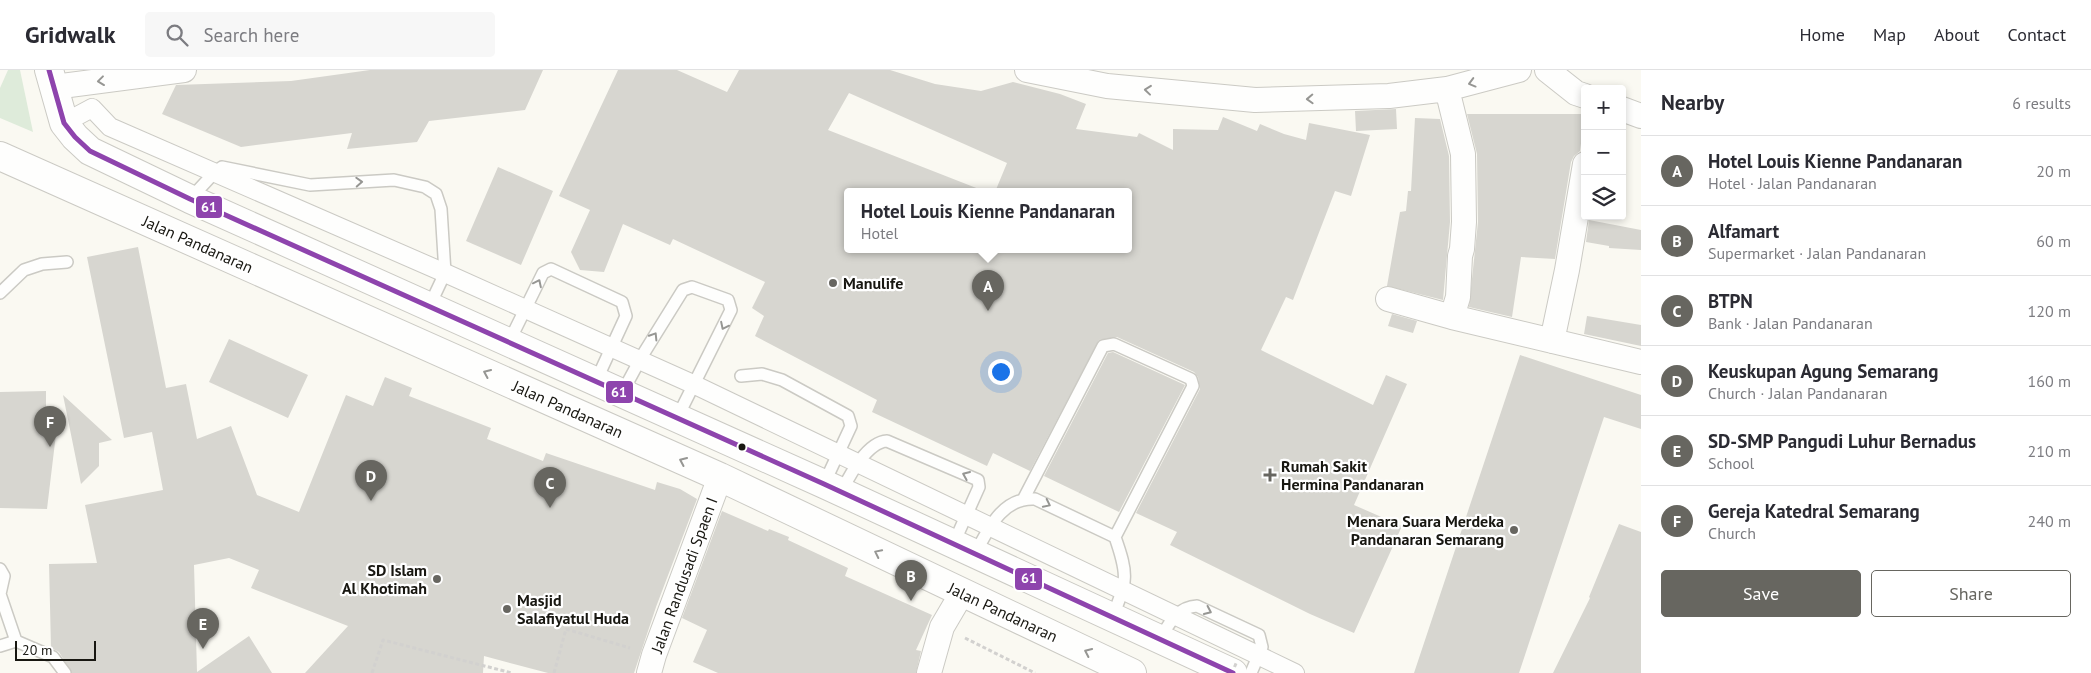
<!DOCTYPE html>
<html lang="en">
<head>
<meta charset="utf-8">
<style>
  :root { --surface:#fff; --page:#f7f7f7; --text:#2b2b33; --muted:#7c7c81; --line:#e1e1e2; --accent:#676660 }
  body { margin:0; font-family:"PT Sans",sans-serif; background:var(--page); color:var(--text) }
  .controls { position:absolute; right:15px; top:15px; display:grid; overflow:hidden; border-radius:5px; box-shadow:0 2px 8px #0003 }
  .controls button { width:45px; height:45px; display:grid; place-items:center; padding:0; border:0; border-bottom:1px solid var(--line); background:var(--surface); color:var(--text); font:25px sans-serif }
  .scale { position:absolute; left:15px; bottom:12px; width:81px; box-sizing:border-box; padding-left:5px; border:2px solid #181711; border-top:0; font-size:14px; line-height:18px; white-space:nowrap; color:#181711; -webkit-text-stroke:4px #fff; paint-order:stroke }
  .you { position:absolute; left:1000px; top:301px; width:18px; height:18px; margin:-12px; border:4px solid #fff; border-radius:50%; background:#1a73e8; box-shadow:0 0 0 8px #1a73e833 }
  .badge { display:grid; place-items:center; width:32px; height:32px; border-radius:50%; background:var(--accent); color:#fff; font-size:16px; font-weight:700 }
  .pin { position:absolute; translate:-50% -41px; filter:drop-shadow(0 1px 2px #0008) }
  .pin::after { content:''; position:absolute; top:26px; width:18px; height:15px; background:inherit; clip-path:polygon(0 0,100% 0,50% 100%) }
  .popup { position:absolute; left:844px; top:118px; width:288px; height:65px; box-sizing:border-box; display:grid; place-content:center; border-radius:5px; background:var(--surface); filter:drop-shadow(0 1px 4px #0005); font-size:16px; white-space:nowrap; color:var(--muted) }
  .popup b { font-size:19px; color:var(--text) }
  .popup::after { content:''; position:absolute; left:50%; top:100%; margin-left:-10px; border:10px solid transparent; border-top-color:var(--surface) }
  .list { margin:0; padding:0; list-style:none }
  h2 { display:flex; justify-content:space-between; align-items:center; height:65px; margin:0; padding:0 20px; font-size:21px }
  h2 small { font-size:16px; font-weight:400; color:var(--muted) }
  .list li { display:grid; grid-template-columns:32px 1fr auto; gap:15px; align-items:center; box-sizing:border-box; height:70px; padding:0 20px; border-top:1px solid var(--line) }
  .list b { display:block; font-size:19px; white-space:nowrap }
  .list p { margin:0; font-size:16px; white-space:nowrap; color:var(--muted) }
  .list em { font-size:16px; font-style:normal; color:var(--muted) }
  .actions { display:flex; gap:10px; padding:15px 20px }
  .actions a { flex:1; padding:11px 0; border:1px solid var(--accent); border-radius:5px; text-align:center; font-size:18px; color:var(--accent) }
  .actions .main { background:var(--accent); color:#fff }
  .icon { flex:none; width:28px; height:28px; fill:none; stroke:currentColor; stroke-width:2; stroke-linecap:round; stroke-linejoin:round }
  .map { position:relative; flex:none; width:1641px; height:603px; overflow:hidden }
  header { display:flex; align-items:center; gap:30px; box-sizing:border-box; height:70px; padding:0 25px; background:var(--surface); border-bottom:1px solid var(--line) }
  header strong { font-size:24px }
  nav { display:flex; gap:28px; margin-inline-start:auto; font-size:18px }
  .search { width:350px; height:45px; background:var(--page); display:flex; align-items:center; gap:12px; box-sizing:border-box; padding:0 18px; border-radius:5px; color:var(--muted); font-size:19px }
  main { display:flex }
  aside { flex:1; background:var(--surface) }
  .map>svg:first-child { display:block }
</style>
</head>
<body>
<header>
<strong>Gridwalk</strong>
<div class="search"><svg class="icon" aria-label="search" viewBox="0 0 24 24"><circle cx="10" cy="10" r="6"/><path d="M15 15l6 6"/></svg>Search here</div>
<nav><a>Home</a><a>Map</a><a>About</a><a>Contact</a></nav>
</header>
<main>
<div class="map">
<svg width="1641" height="603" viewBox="0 0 1641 603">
  <rect width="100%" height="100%" fill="#faf9f2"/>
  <path fill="#deebda" d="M 8,0 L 20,0 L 33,62 L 0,48 L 0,18 Z"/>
  <path fill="#d7d6d0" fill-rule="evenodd" d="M 370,0 L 543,0 L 525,40 L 429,51 L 417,72 L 347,79 L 352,63 L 241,77 L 162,44 L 176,15 L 291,11 Z
    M 618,0 L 677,0 L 727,22 L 739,0 L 890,0 L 935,14 L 981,21 L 1013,12 L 1060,24 L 1086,34 L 1076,59 L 1137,67 L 1139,63 L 1173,80 L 1173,59 L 1218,60 L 1223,47 L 1257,61 L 1260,54 L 1284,64 L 1306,70 L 1309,53 L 1370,65 L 1351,126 L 1335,121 L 1293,230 L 1286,227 L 1261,280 L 1373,335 L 1386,305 L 1407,314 L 1354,435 L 1402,456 L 1354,563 L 1310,544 L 1170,475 L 1177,462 L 1136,443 L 1200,319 L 1198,307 L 1194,302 L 1117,267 L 1099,270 L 1030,401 L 993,383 L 987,396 L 872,342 L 877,330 L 755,266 L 764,246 L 752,238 L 765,212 L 673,169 L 670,175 L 623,154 L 604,202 L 580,200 L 571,182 L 590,140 L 559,126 ZM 849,23 L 1007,93 L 995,122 L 1128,122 L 1128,180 L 848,180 L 848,122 L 984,122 L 984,121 L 828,60 Z
    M 1396,39 L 1397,59 L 1356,61 L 1355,41 Z
    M 1467,44 L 1585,44 L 1580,81 L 1574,86 L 1571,92 L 1555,189 L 1521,187 L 1512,247 L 1469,237 L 1478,152 L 1477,84 Z
    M 1415,48 L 1440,49 L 1449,86 L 1450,152 L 1443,230 L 1387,216 L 1400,142 L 1406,141 L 1408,121 L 1411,121 Z
    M 498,97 L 553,121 L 521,195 L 466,171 Z
    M 1589,150 L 1641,160 L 1641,180 L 1609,178 L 1609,176 L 1586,172 Z
    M 138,177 L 166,318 L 186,314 L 197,369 L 231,356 L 257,425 L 299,442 L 346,325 L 373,336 L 385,307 L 412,318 L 409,326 L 491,358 L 487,369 L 543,391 L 546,383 L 655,420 L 657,412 L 680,419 L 697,429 L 656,537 L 634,603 L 548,603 L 484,586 L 483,603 L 305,603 L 348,556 L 251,518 L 259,500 L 229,488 L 194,495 L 197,602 L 249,566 L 272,603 L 72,603 L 59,582 L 51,578 L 49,494 L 97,493 L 85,435 L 163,420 L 152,362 L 124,368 L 87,187 Z
    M 1392,244 L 1417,251 L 1413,263 L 1388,256 Z
    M 1587,246 L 1641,255 L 1641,276 L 1584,264 Z
    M 229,269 L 308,305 L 288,348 L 209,312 Z
    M 1113,282 L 1185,315 L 1119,442 L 1044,406 L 1108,283 Z
    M 1520,285 L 1641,325 L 1641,359 L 1604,347 L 1519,603 L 1414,603 Z
    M 46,321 L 46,339 L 59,339 L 47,439 L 0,438 L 0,322 Z
    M 63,325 L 112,370 L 99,373 L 99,396 L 81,414 Z
    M 722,441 L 768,461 L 769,459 L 789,467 L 788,470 L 848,498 L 845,506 L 932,545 L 916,580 L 921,581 L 916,603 L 718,603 L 693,592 L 707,560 L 682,548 Z
    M 1619,454 L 1641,462 L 1641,603 L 1553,603 L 1590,528 L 1589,527 Z"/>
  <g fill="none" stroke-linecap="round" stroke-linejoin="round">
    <g stroke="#cbcac4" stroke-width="14">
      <path id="service" d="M 190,129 L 214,103 L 222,97 L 310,115 L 394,110 L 425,117 L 436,124 L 441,139 L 445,203 L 429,237
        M 0,223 L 24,200 L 42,194 L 67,192
        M 509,272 L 543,203 L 551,199 L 622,232 L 626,246 L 596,311
        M 741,306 L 762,304 L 782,310 L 848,346 L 851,356 L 824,414
        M 622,323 L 642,286 L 683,220 L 692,217 L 728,230 L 731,240 L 677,348
        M 841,422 C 850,405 867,372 887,371 L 978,410 L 979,417 L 953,475
        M 1024,428 L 1103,276 L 1114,274 L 1191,309 L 1193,316 L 1115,467
        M 975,484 C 988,460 1002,427 1035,429 L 1115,467 C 1128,504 1128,511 1112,547
        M 0,499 L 4,506 L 0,524
        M 0,524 L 16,571 L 53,587 L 65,603
        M 1159,570 C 1169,554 1177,537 1197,536 L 1259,565 L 1262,577 L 1251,603
        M 0,576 L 16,571"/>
    </g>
    <g stroke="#cbcac4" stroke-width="20">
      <path id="pedestrian" d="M 64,53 L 92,38 L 110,57 L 445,203 L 695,315 L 1295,603"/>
    </g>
    <g stroke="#cbcac4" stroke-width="26">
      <path id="minor" d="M 1027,0 L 1107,16 L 1255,30 L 1389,26 L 1447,19 L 1519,0
        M 1547,0 L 1576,23 L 1585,26
        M 54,17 L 184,0
        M 1447,19 L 1463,84 L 1464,152 L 1462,179 L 1460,186 L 1458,227 L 1452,247
        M 1622,39 L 1641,46
        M 1388,229 L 1452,247 L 1641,292
        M 1552,271 L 1567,200 L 1585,94
        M 649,603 L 654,585 L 720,407
        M 929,603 L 942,557 L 962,523"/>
    </g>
    <g stroke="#cbcac4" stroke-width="30">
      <path id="primary" d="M 49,0 L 64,53 L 75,67 L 90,81 L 190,129 L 824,414 L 1233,603
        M 0,86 L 720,407 L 1132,603"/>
    </g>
    <path stroke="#d2d1cf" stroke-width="3" stroke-dasharray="4 2.5" stroke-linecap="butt" d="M 965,568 L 1035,603
      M 372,603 L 383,570 L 512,603
      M 554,603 L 566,559 L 630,578"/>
    <use href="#service" stroke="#fefefd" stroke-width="11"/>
    <use href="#pedestrian" stroke="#fefefd" stroke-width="18"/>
    <use href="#minor" stroke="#fefefd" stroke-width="24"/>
    <use href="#primary" stroke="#fefefd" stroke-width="28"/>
    <path stroke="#d2d1cf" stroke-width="3" stroke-dasharray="4 2.5" stroke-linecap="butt" d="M 1232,603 L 1237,591"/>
    <g stroke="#fff" stroke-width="9">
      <path id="bus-1" d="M 49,0 L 64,53 L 75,67 L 90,81 L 190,129 L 824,414 L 1233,603"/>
    </g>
    <use href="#bus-1" stroke="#8e44ad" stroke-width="5"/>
  </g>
  <defs><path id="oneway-chevron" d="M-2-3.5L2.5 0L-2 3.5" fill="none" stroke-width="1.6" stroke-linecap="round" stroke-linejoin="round" transform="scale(1.25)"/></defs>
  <g stroke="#969693">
    <use href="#oneway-chevron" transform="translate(101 11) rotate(173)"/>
    <use href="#oneway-chevron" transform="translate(1472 13) rotate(165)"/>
    <use href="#oneway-chevron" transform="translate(1148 20) rotate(-174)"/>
    <use href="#oneway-chevron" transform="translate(1310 29) rotate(178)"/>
    <use href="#oneway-chevron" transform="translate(359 112) rotate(-3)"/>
    <use href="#oneway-chevron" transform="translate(538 213) rotate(-64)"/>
    <use href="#oneway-chevron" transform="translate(724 256) rotate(116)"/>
    <use href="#oneway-chevron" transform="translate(654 266) rotate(-58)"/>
    <use href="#oneway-chevron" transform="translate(487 303) rotate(-156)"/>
    <use href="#oneway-chevron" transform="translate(683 391) rotate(-156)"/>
    <use href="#oneway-chevron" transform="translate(966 405) rotate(-157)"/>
    <use href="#oneway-chevron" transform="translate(1047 434) rotate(26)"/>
    <use href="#oneway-chevron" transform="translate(878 483) rotate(-154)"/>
    <use href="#oneway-chevron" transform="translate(1208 541) rotate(25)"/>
    <use href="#oneway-chevron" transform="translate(1088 582) rotate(-155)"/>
  </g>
  <g fill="#676660" stroke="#fff" stroke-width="2">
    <circle cx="833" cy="213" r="5"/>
    <path d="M1267.5 397.5h5v5h5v5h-5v5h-5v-5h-5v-5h5z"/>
    <circle cx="1514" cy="460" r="5"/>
    <circle cx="437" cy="509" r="5"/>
    <circle cx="507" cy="539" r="5"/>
  </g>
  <circle fill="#181711" stroke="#fff" stroke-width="2" cx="742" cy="377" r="4.5"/>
  <g text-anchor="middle" stroke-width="4.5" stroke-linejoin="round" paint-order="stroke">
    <g font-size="16" fill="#181711" stroke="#fff">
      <text transform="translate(198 174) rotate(24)" y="6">Jalan Pandanaran</text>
      <text transform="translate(568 339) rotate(24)" y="6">Jalan Pandanaran</text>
      <text transform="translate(684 505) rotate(-70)" y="6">Jalan Randusadi Spaen I</text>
      <text transform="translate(1003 542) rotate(25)" y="6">Jalan Pandanaran</text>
    </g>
    <g font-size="16" font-weight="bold" fill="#181711" stroke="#fff" text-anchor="start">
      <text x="843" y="219">Manulife</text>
      <text x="1281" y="402">Rumah Sakit<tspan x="1281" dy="18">Hermina Pandanaran</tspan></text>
      <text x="1504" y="457" text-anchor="end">Menara Suara Merdeka<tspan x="1504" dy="18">Pandanaran Semarang</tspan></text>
      <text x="427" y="506" text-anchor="end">SD Islam<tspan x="427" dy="18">Al Khotimah</tspan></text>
      <text x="517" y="536">Masjid<tspan x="517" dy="18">Salafiyatul Huda</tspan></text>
    </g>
  </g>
  <g stroke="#fff" stroke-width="2">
    <rect x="195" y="125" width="28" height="24" rx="5" fill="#8e44ad"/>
    <rect x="605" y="310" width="29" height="24" rx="5" fill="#8e44ad"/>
    <rect x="1014" y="497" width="29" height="24" rx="5" fill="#8e44ad"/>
  </g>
  <g font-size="14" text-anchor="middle" font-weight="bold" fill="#fff">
    <text x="209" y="142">61</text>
    <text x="619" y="327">61</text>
    <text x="1029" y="513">61</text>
  </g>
</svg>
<div class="controls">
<button>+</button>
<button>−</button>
<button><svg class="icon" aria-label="layers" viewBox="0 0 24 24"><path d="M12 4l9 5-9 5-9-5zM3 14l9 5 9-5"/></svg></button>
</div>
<div class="scale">20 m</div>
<div class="you"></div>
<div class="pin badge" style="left:988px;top:241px">A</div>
<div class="popup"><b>Hotel Louis Kienne Pandanaran</b>Hotel</div>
<div class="pin badge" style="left:911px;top:531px">B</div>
<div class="pin badge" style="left:550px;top:438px">C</div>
<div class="pin badge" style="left:371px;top:431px">D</div>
<div class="pin badge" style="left:203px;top:579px">E</div>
<div class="pin badge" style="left:50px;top:377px">F</div>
</div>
<aside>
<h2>Nearby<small>6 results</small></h2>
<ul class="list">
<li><span class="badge">A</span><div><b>Hotel Louis Kienne Pandanaran</b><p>Hotel · Jalan Pandanaran</p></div><em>20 m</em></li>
<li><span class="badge">B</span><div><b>Alfamart</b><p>Supermarket · Jalan Pandanaran</p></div><em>60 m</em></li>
<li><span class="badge">C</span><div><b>BTPN</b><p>Bank · Jalan Pandanaran</p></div><em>120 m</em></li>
<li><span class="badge">D</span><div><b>Keuskupan Agung Semarang</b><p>Church · Jalan Pandanaran</p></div><em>160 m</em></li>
<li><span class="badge">E</span><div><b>SD-SMP Pangudi Luhur Bernadus</b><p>School</p></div><em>210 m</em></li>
<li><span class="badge">F</span><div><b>Gereja Katedral Semarang</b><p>Church</p></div><em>240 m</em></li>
</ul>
<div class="actions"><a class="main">Save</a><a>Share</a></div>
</aside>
</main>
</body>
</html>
